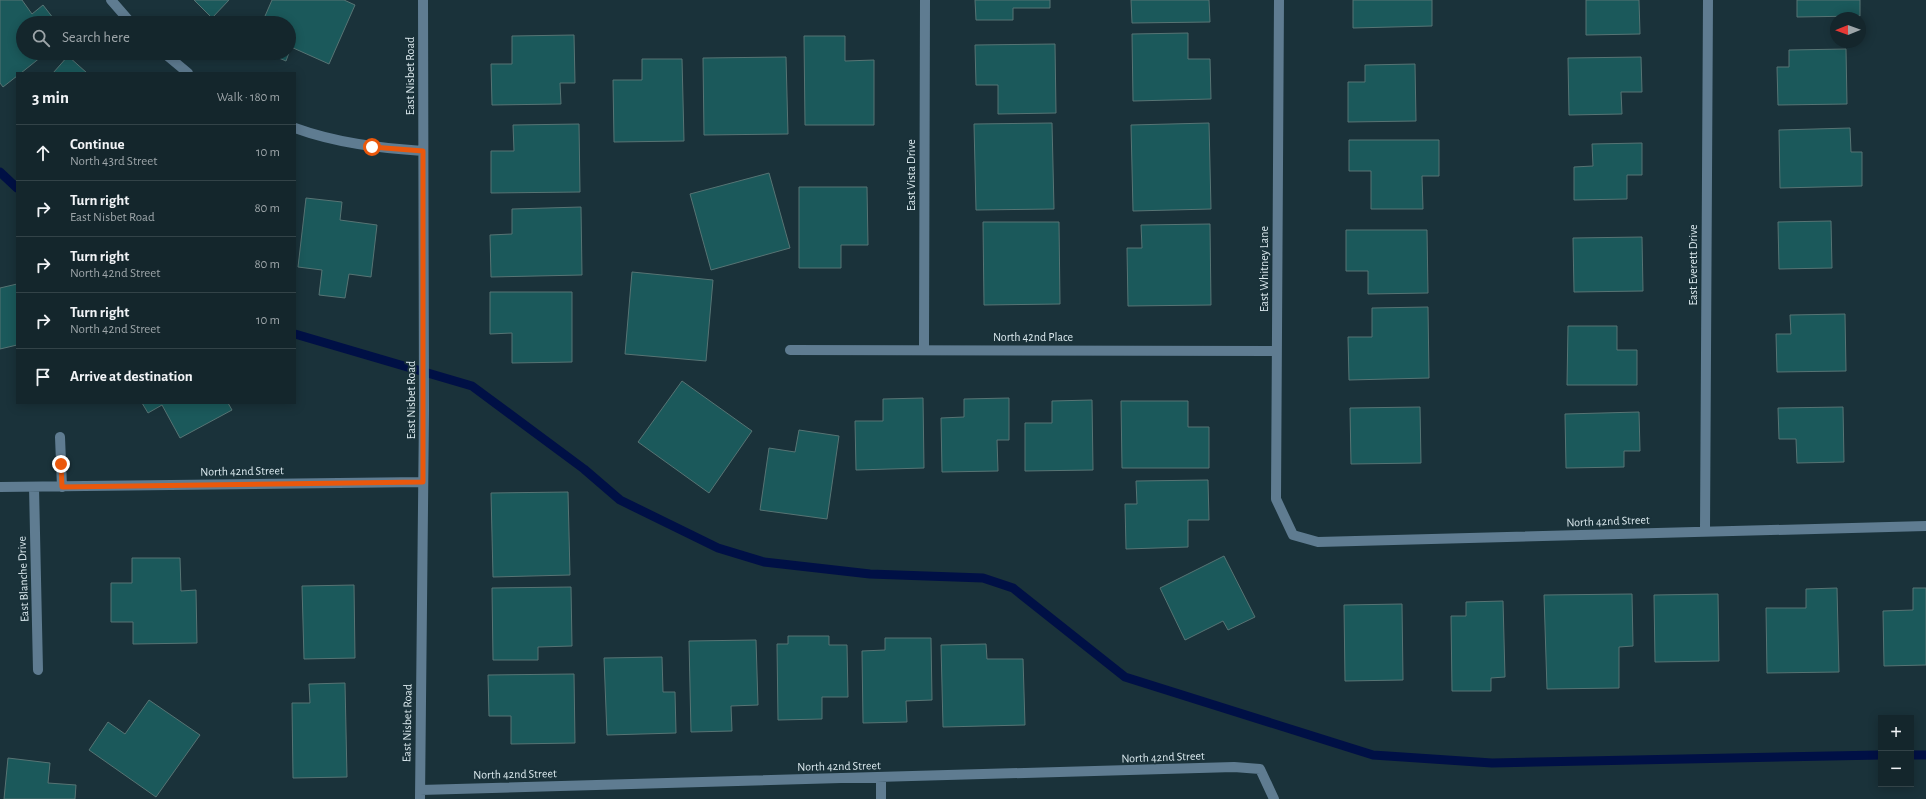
<!DOCTYPE html>
<html lang="en">
<head>
<meta charset="utf-8">
<style>
  :root { --surface:#14262c; --page:#213238; --text:#f1f3f6; --muted:#9da5a9; --line:#334348 }
  body { margin:0; font-family:"Alegreya Sans",sans-serif; background:var(--page); color:var(--text) }
  .controls { position:absolute; right:12px; bottom:12px; display:grid; overflow:hidden; border-radius:0px; box-shadow:0 2px 10px #0003 }
  .controls button { width:36px; height:36px; display:grid; place-items:center; padding:0; border:0; border-bottom:1px solid var(--line); background:var(--surface); color:var(--text); font:20px sans-serif }
  .compass { position:absolute; left:1830px; top:12px; width:36px; height:36px; border-radius:50%; background:var(--surface); box-shadow:0 2px 10px #0003; rotate:269deg }
  .stop { position:absolute; width:12px; height:12px; margin:-9px; border:3px solid #ea580c; border-radius:50%; background:#fff }
  .stop.end { background:#ea580c; border-color:#fff; box-shadow:0 1px 4px #0008 }
  .list { margin:0; padding:0; list-style:none }
  h2 { display:flex; justify-content:space-between; align-items:center; height:52px; margin:0; padding:0 16px; font-size:17px }
  h2 small { font-size:13px; font-weight:400; color:var(--muted) }
  .list li { display:grid; grid-template-columns:26px 1fr auto; gap:12px; align-items:center; box-sizing:border-box; height:56px; padding:0 16px; border-top:1px solid var(--line) }
  .list b { display:block; font-size:15px; white-space:nowrap }
  .list p { margin:0; font-size:13px; white-space:nowrap; color:var(--muted) }
  .list em { font-size:13px; font-style:normal; color:var(--muted) }
  .icon { flex:none; width:22px; height:22px; fill:none; stroke:currentColor; stroke-width:2; stroke-linecap:round; stroke-linejoin:round }
  .map { position:relative; flex:none; width:1926px; height:799px; overflow:hidden }
  .search { position:absolute; background:var(--surface); box-shadow:0 2px 10px #0003; left:16px; top:16px; width:280px; height:44px; display:flex; align-items:center; gap:10px; box-sizing:border-box; padding:0 14px; border-radius:22px; color:var(--muted); font-size:15px }
  .panel { position:absolute; background:var(--surface); box-shadow:0 2px 10px #0003; left:16px; top:72px; width:280px; height:332px; border-radius:0px }
  .map>svg:first-child { display:block }
</style>
</head>
<body>
<div class="map">
<svg width="1926" height="799" viewBox="0 0 1926 799">
  <rect width="100%" height="100%" fill="#1a323a"/>
  <g fill="none" stroke-linecap="round" stroke-linejoin="round">
    <path stroke="#001045" stroke-width="9" d="M 0,172 L 17,188
      M 295,334 L 472,386 L 584,469 L 620,500 L 718,548 L 764,562 L 870,574 L 983,578 L 1013,588 L 1125,677 L 1373,755 L 1492,763 L 1881,755
      M 1911,755 L 1926,755"/>
  </g>
  <path fill="#1b595b" stroke="#577474" d="M 0,0 L 22,0 L 32,14 L 43,5 L 57,23 L 23,23 L 23,53 L 46,53 L 21,73 L 17,73 L 17,76 L 3,87 L 0,83 Z
    M 194,0 L 229,0 L 212,18 Z
    M 272,0 L 344,0 L 355,5 L 329,64 L 291,47 L 286,61 L 267,53 L 289,53 L 289,23 L 262,23 Z
    M 975,0 L 1050,0 L 1050,8 L 1013,8 L 1013,20 L 976,20 Z
    M 1131,0 L 1209,0 L 1210,22 L 1132,23 Z
    M 1353,0 L 1432,0 L 1432,26 L 1353,28 Z
    M 1586,0 L 1639,0 L 1640,34 L 1586,35 Z
    M 1797,0 L 1860,0 L 1860,16 L 1797,17 Z
    M 1188,33 L 1188,59 L 1210,59 L 1211,99 L 1133,101 L 1132,34 Z
    M 574,35 L 575,83 L 560,83 L 561,104 L 492,105 L 491,64 L 512,64 L 512,36 Z
    M 804,36 L 845,36 L 845,61 L 874,60 L 874,125 L 805,125 Z
    M 1055,44 L 1056,113 L 998,114 L 998,85 L 976,85 L 975,45 Z
    M 1846,49 L 1847,104 L 1778,105 L 1777,67 L 1789,67 L 1789,50 Z
    M 68,56 L 87,73 L 53,73 Z
    M 786,57 L 788,134 L 704,135 L 703,58 Z
    M 1641,57 L 1642,92 L 1621,92 L 1622,114 L 1569,115 L 1568,58 Z
    M 642,59 L 682,59 L 684,141 L 614,142 L 613,80 L 642,80 Z
    M 1415,64 L 1416,121 L 1348,122 L 1348,82 L 1365,82 L 1365,65 Z
    M 1052,123 L 1054,209 L 976,210 L 974,124 Z
    M 1209,123 L 1211,209 L 1133,211 L 1131,125 Z
    M 579,124 L 580,192 L 491,193 L 491,151 L 514,151 L 513,125 Z
    M 1850,128 L 1851,152 L 1862,152 L 1862,186 L 1780,188 L 1779,130 Z
    M 1349,140 L 1439,140 L 1439,176 L 1422,176 L 1423,209 L 1371,209 L 1371,171 L 1349,171 Z
    M 1642,143 L 1642,175 L 1627,175 L 1627,199 L 1574,200 L 1574,167 L 1593,166 L 1592,144 Z
    M 769,173 L 790,248 L 711,270 L 690,194 Z
    M 799,187 L 867,187 L 868,245 L 841,245 L 841,268 L 799,268 Z
    M 306,198 L 342,202 L 340,220 L 377,225 L 371,277 L 349,274 L 345,298 L 319,295 L 322,270 L 298,267 Z
    M 581,207 L 582,275 L 491,277 L 490,235 L 512,234 L 512,209 Z
    M 1831,221 L 1832,268 L 1779,269 L 1778,222 Z
    M 983,222 L 1059,222 L 1060,304 L 984,305 Z
    M 1210,224 L 1211,305 L 1128,306 L 1127,248 L 1142,248 L 1141,225 Z
    M 1346,230 L 1427,230 L 1428,293 L 1368,294 L 1368,271 L 1346,271 Z
    M 1642,237 L 1643,291 L 1574,292 L 1573,238 Z
    M 632,272 L 713,280 L 706,361 L 625,354 Z
    M 17,284 L 17,345 L 0,349 L 0,288 Z
    M 490,292 L 572,292 L 572,362 L 512,363 L 512,333 L 490,334 Z
    M 1428,307 L 1429,378 L 1349,380 L 1348,337 L 1372,337 L 1372,308 Z
    M 1845,314 L 1846,371 L 1777,372 L 1776,334 L 1791,334 L 1790,315 Z
    M 1568,326 L 1617,326 L 1617,350 L 1637,350 L 1637,385 L 1567,385 Z
    M 682,381 L 752,431 L 709,493 L 638,442 Z
    M 923,398 L 924,468 L 856,470 L 855,421 L 883,421 L 883,399 Z
    M 1009,398 L 1009,440 L 997,440 L 998,471 L 942,472 L 941,418 L 964,417 L 964,399 Z
    M 1092,400 L 1093,470 L 1025,471 L 1025,423 L 1052,423 L 1052,401 Z
    M 1121,401 L 1188,401 L 1188,427 L 1209,427 L 1209,468 L 1122,468 Z
    M 142,403 L 228,403 L 232,410 L 180,438 L 162,405 L 148,413 Z
    M 1420,407 L 1421,463 L 1351,464 L 1350,408 Z
    M 1843,407 L 1844,462 L 1797,463 L 1796,439 L 1779,439 L 1778,408 Z
    M 1639,412 L 1640,451 L 1624,451 L 1624,467 L 1566,468 L 1565,414 Z
    M 799,430 L 839,436 L 827,519 L 760,510 L 769,448 L 795,452 Z
    M 1208,480 L 1209,520 L 1188,520 L 1188,547 L 1126,549 L 1125,504 L 1137,504 L 1136,481 Z
    M 568,492 L 570,575 L 493,577 L 491,493 Z
    M 1224,556 L 1255,617 L 1228,630 L 1223,621 L 1185,640 L 1160,588 Z
    M 132,558 L 180,558 L 181,591 L 196,590 L 197,643 L 133,644 L 133,622 L 111,622 L 111,583 L 132,583 Z
    M 354,585 L 355,658 L 304,659 L 302,586 Z
    M 571,587 L 572,646 L 538,647 L 538,660 L 493,660 L 492,588 Z
    M 1837,588 L 1839,672 L 1767,673 L 1766,608 L 1806,608 L 1806,589 Z
    M 1913,588 L 1926,588 L 1926,665 L 1884,666 L 1883,611 L 1913,610 Z
    M 1632,594 L 1633,646 L 1619,647 L 1619,688 L 1547,689 L 1544,595 Z
    M 1718,594 L 1719,661 L 1655,662 L 1654,595 Z
    M 1503,601 L 1505,677 L 1491,678 L 1491,691 L 1452,691 L 1451,616 L 1466,616 L 1466,602 Z
    M 1402,604 L 1403,680 L 1345,681 L 1344,605 Z
    M 788,636 L 829,636 L 829,645 L 847,645 L 848,697 L 822,697 L 822,719 L 778,720 L 777,644 L 788,644 Z
    M 885,638 L 931,638 L 932,700 L 906,701 L 907,722 L 863,723 L 862,651 L 885,650 Z
    M 756,640 L 758,705 L 731,706 L 732,731 L 691,732 L 689,641 Z
    M 986,644 L 987,659 L 1023,659 L 1025,725 L 943,727 L 941,645 Z
    M 662,657 L 663,692 L 675,692 L 676,733 L 607,735 L 604,658 Z
    M 574,674 L 575,743 L 511,744 L 511,716 L 489,716 L 488,675 Z
    M 345,683 L 347,777 L 293,778 L 292,703 L 310,703 L 309,684 Z
    M 149,700 L 200,735 L 156,797 L 89,750 L 108,722 L 125,734 Z
    M 8,758 L 50,763 L 48,783 L 76,785 L 75,799 L 4,799 Z"/>
  <g fill="none" stroke-linecap="round" stroke-linejoin="round">
    <path stroke="#5f7c91" stroke-width="10" d="M 111,0 L 131,23
      M 1279,0 L 1276,499 L 1293,535 L 1318,542 L 1926,526
      M 164,53 L 188,73
      M 295,128 C 336,143 380,148 423,151
      M 924,349 L 925,0
      M 790,350 L 1276,351
      M 60,437 L 62,487
      M 0,487 L 423,482
      M 34,487 L 38,670
      M 1705,531 L 1708,0
      M 420,790 L 1234,767 L 1260,769 L 1274,799
      M 420,799 L 424,410 L 423,0
      M 881,799 L 881,778"/>
  </g>
  <g fill="none" stroke-linecap="round" stroke-linejoin="round">
    <path stroke="#ea580c" stroke-width="5" d="M 61,464 L 62,487 L 423,482 L 423,151 L 372,147"/>
  </g>
  <g text-anchor="middle" stroke-width="3.5" stroke-linejoin="round" paint-order="stroke">
    <g font-size="12" fill="#dae8ed" stroke="#1a323a">
      <text transform="translate(410 76) rotate(-90)" y="4">East Nisbet Road</text>
      <text transform="translate(911 175) rotate(-90)" y="4">East Vista Drive</text>
      <text transform="translate(1693 265) rotate(-90)" y="4">East Everett Drive</text>
      <text transform="translate(1264 269) rotate(-90)" y="4">East Whitney Lane</text>
      <text x="1033" y="341">North 42nd Place</text>
      <text transform="translate(411 400) rotate(-90)" y="4">East Nisbet Road</text>
      <text transform="translate(242 471) rotate(-1)" y="4">North 42nd Street</text>
      <text transform="translate(1608 521) rotate(-2)" y="4">North 42nd Street</text>
      <text transform="translate(23 579) rotate(-92)" y="4">East Blanche Drive</text>
      <text transform="translate(407 723) rotate(-89)" y="4">East Nisbet Road</text>
      <text transform="translate(1163 757) rotate(-2)" y="4">North 42nd Street</text>
      <text transform="translate(839 766) rotate(-1)" y="4">North 42nd Street</text>
      <text transform="translate(515 774) rotate(-1)" y="4">North 42nd Street</text>
    </g>
  </g>
</svg>
<div class="controls">
<button>+</button>
<button>−</button>
</div>
<svg class="compass" viewBox="-18 -18 36 36"><path d="M0-13l5 13h-10z" fill="#e53935"/><path d="M0 13l5-13h-10z" fill="#9da5a9"/></svg>
<div class="stop" style="left:372px;top:147px"></div>
<div class="stop end" style="left:61px;top:464px"></div>
<div class="search"><svg class="icon" aria-label="search" viewBox="0 0 24 24"><circle cx="10" cy="10" r="6"/><path d="M15 15l6 6"/></svg>Search here</div>
<section class="panel">
<h2>3 min<small>Walk · 180 m</small></h2>
<ul class="list">
<li><svg class="icon" aria-label="ahead" viewBox="0 0 24 24"><path d="M12 20V5M6 11l6-6 6 6"/></svg><div><b>Continue</b><p>North 43rd Street</p></div><em>10 m</em></li>
<li><svg class="icon" aria-label="right" viewBox="0 0 24 24"><path d="M7 20v-9h11M14 6l5 5-5 5"/></svg><div><b>Turn right</b><p>East Nisbet Road</p></div><em>80 m</em></li>
<li><svg class="icon" aria-label="right" viewBox="0 0 24 24"><path d="M7 20v-9h11M14 6l5 5-5 5"/></svg><div><b>Turn right</b><p>North 42nd Street</p></div><em>80 m</em></li>
<li><svg class="icon" aria-label="right" viewBox="0 0 24 24"><path d="M7 20v-9h11M14 6l5 5-5 5"/></svg><div><b>Turn right</b><p>North 42nd Street</p></div><em>10 m</em></li>
<li><svg class="icon" aria-label="arrive" viewBox="0 0 24 24"><path d="M6 21V4h12l-3 4 3 4H6"/></svg><div><b>Arrive at destination</b></div></li>
</ul>
</section>
</div>
</body>
</html>
